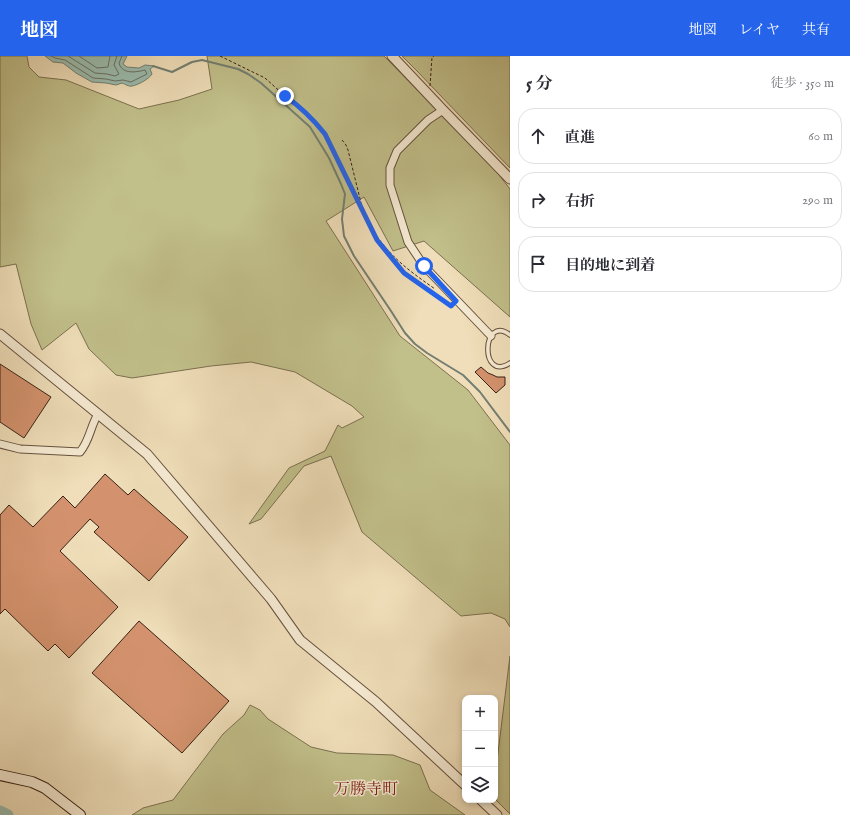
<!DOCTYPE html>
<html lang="ja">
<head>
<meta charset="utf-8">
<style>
  :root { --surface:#fff; --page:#f2f2f3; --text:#2b2b33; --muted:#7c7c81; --line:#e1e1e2; --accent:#2563eb }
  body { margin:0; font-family:"IM FELL English","Noto Serif JP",serif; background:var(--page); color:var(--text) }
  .controls { position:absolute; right:12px; bottom:12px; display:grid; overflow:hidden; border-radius:8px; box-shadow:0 2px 6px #0003 }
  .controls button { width:36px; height:36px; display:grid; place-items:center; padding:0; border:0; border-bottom:1px solid var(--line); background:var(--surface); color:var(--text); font:20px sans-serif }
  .stop { position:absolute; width:12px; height:12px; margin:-9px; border:3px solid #2563eb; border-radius:50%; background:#fff }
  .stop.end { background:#2563eb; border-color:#fff; box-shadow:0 1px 4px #0008 }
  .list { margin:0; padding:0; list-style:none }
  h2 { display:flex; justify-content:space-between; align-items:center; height:52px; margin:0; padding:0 16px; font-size:17px }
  h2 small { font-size:13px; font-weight:400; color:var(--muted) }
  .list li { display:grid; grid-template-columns:26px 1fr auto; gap:12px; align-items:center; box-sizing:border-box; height:56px; margin:0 8px 8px; padding:0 8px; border:1px solid var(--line); border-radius:16px }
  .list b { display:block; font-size:15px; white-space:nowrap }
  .list em { font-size:13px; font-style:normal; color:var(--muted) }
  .icon { flex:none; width:22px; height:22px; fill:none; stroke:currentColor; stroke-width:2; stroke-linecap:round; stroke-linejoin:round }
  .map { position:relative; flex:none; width:510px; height:759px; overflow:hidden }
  header { display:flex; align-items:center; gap:24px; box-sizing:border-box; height:56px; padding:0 20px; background:var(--accent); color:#fff }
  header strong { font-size:19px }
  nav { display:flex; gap:22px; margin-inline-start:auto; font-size:14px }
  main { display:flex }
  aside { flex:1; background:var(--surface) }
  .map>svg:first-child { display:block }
</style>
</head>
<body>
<header>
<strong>地図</strong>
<nav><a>地図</a><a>レイヤ</a><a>共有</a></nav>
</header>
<main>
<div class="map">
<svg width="510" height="759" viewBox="0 0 510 759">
  <rect width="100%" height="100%" fill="#efdeb9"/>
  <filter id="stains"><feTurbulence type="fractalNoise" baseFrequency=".005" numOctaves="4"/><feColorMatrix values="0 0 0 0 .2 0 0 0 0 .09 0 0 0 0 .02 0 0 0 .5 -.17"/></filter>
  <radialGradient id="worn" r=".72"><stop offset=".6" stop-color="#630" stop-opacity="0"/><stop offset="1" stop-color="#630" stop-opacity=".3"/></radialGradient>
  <path fill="#c1bf8a" stroke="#7c7050" d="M 0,0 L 27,0 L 29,11 L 39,21 L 66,24 L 139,53 L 179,44 L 212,33 L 207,0 L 384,0 L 492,110 L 510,133 L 510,261 L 424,185 L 393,195 L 364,141 L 326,165 L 400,280 L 468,334 L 510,389 L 510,571 L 505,563 L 491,557 L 461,560 L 362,476 L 331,400 L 304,410 L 261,463 L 249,468 L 289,412 L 325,395 L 338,369 L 342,372 L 364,361 L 352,350 L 295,316 L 251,306 L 211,310 L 132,322 L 116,319 L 89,293 L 76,267 L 42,294 L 31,268 L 16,208 L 0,211 Z
    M 402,0 L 510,0 L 510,112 L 416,14 Z
    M 510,600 L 510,758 L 495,743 L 495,721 Z
    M 250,649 L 260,654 L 268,663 L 311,691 L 337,697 L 393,699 L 420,709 L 430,734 L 465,759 L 132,759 L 143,752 L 173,744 L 223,678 L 244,659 Z"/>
  <path fill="#9abcae" stroke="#737e71" d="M 45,0 L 127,0 L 123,8 L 127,11 L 139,12 L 145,9 L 154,10 L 150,13 L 152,18 C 149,23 138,29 132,30 C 129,31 125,28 122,27 L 116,29 L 106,27 L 92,26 L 76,17 L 63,7 L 53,6 Z"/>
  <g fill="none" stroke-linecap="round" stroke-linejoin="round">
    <path stroke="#696e62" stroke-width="1" d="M 51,0 L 55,2 L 65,4 L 93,22 L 106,23 L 115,25 L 123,24 L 131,26 L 147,18 L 145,14 C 137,16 122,19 119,7 L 122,0
      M 68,0 L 95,17 L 107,18 L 115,20 L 119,18 L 114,9 L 117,0
      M 79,0 L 97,12 L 108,11 L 110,0"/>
    <path stroke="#737e71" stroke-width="2" d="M 153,10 L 172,16 L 192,6 L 202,4 L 238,13 L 248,18 L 261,27 L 310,71 L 329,102 L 341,128 L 345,138 L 342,163 L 344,180 L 354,200 L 391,255 L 405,277 L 415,288 L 427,297 L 463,319 L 480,336 L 510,376"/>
    <path stroke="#9abcae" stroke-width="11" d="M 0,755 L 8,759"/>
  </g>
  <path fill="#d3926d" stroke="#382115" d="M 0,308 L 51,341 L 24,382 L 0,366 Z
    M 481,311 L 488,317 L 493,319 L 497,321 L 505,321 L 505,329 L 496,337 L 475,316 Z
    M 105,418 L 128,439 L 134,433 L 188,481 L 149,525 L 94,476 L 99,471 L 90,463 L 60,495 L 118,551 L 69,602 L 55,588 L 48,595 L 5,553 L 0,558 L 0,459 L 9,449 L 33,471 L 63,440 L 75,452 Z
    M 139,565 L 229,645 L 182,697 L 92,617 Z"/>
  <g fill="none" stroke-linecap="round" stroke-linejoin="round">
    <g stroke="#66503e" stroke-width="5.5">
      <path id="service" d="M 510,279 C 482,257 479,327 510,307"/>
    </g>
    <g stroke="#66503e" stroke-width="9">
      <path id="minor" d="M 443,54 L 428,64 L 397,95 L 390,112 L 390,129 L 408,186 L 424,210 L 491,280
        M 0,388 L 20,393 L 80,396 C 90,384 90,371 98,358"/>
    </g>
    <g stroke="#66503e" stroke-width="11">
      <path id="tertiary" d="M 392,0 L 443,54 L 510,123
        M 0,278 L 147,398 L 271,543 L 300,584 L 376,646 L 465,729
        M 481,744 L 497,759"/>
    </g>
    <g stroke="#382115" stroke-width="12">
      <path id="secondary" d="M 0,719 L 32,726 L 45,732 L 80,759"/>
    </g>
    <path stroke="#382115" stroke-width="1" stroke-dasharray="3 2" stroke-linecap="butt" d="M 220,0 L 265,22 L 285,40 L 300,51 L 314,64 L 325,78 L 377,184 L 404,217 L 449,250 L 451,251 L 453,249
      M 430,30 L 432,1 L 434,0
      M 342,84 L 346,89 L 348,94 L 364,159
      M 366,163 C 385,197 405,212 435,233"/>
    <use href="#service" stroke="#f5ead2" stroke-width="3.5"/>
    <use href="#minor" stroke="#f5ead2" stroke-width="7"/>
    <use href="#tertiary" stroke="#f5ead2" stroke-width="9"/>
    <use href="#secondary" stroke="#f5ead2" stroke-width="10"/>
  </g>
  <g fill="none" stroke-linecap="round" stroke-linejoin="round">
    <path stroke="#2563eb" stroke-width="5" d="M 285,40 C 301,51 313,63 325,78 L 377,184 L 404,217 L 451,250 L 456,245 L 424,210"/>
  </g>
  <g text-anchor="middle" stroke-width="3" stroke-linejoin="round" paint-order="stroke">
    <g font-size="16" fill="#7a1f14" stroke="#f5ead2">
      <text x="366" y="738">万勝寺町</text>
    </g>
  </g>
  <rect width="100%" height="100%" filter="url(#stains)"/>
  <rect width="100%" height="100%" fill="url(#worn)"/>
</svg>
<div class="controls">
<button>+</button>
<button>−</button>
<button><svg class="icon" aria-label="layers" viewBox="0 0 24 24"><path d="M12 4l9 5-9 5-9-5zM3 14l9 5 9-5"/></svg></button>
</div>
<div class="stop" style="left:424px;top:210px"></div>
<div class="stop end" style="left:285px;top:40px"></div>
</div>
<aside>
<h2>5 分<small>徒歩 · 350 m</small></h2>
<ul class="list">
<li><svg class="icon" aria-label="ahead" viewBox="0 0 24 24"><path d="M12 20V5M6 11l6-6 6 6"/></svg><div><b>直進</b></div><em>60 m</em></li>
<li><svg class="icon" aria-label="right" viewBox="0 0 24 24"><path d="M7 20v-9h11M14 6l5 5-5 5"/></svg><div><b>右折</b></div><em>290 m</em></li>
<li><svg class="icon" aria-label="arrive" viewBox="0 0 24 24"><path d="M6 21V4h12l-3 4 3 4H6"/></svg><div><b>目的地に到着</b></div></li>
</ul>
</aside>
</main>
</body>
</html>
